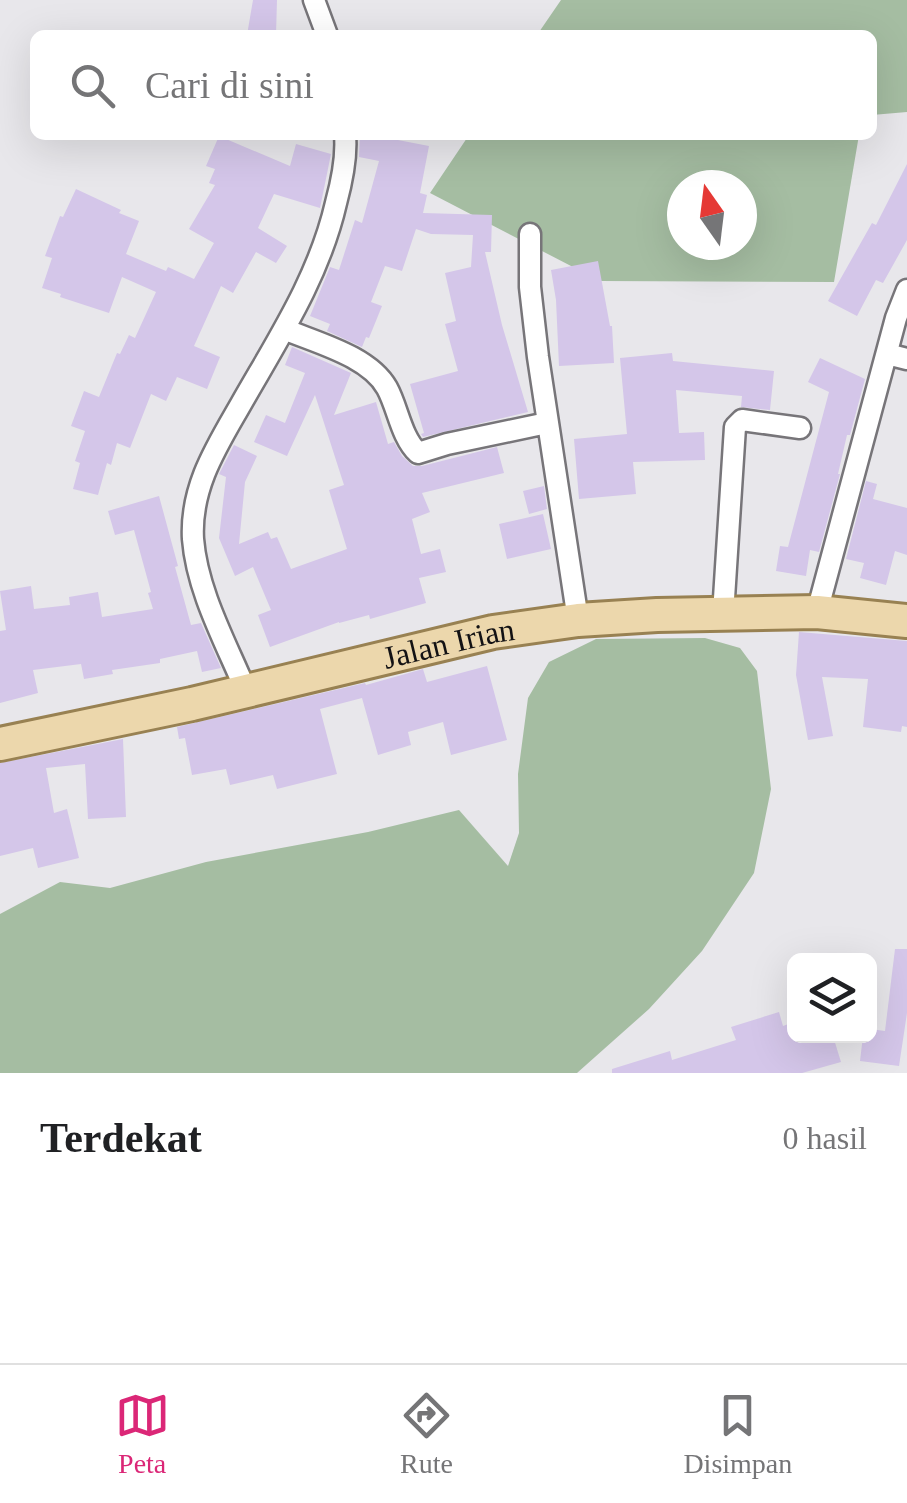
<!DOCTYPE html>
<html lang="id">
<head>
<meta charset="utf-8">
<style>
  :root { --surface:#fff; --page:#f6f6f6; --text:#202124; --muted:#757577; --line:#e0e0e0; --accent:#db2777 }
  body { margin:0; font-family:"Times New Roman",serif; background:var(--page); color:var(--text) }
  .controls { position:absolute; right:30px; bottom:30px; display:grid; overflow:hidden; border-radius:15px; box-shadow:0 10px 40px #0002 }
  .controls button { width:90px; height:90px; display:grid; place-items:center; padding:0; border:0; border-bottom:2px solid var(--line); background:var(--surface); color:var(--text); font:50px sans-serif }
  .compass { position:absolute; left:667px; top:170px; width:90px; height:90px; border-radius:50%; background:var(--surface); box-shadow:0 10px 40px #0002; rotate:346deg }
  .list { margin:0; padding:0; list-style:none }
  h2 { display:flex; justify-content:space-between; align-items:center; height:130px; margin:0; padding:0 40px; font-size:42px }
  h2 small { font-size:32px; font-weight:400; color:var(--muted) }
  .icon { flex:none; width:55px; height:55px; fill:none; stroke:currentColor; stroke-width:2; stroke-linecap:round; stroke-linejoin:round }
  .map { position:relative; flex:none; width:907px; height:1073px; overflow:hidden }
  .search { position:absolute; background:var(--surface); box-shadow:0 10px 40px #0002; left:30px; right:30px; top:30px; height:110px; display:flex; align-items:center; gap:25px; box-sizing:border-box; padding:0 35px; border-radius:15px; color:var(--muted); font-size:38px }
  .sheet { height:290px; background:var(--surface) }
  nav { display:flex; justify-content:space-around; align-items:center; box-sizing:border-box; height:140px; border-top:2px solid var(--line); background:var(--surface); font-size:28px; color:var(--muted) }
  nav a { display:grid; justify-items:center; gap:5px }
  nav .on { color:var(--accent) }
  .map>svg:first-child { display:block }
</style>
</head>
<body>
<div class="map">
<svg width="907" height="1073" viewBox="0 0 907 1073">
  <rect width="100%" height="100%" fill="#e8e7eb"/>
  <path fill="#a5bda2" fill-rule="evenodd" d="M 561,0 L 907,0 L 907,112 L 872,115 L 872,35 L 537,35 Z
    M 469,135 L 859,135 L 834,282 L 600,281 L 430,193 ZM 682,185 L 742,185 L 742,245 L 682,245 Z
    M 705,638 L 740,648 L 757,671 L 771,789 L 754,873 L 702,951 L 649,1009 L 577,1073 L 0,1073 L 0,914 L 60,882 L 110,888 L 206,862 L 368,832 L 459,810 L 508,866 L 519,833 L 518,774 L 528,698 L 549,662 L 596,639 Z"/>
  <path fill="#d4c6e9" d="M 253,0 L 277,0 L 276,35 L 247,35 Z
    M 360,135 L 372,135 L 429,146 L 420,193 L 427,195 L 423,213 L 492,215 L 491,252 L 485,252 L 502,325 L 528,412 L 423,437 L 421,434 L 424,433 L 410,384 L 458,371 L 445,324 L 456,321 L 445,273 L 471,267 L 473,235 L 431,234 L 416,229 L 402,271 L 385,266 L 371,302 L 382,306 L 369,338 L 366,337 L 362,347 L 327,331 L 330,324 L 310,316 L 330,267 L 339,270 L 355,220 L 362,223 L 379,161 L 359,157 Z
    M 219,136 L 290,166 L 296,144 L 331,154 L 320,208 L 274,194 L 258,228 L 287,246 L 276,263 L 256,252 L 233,293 L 221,286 L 194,346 L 220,357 L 207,389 L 177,377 L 166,401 L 151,394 L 130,448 L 117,443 L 111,465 L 107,463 L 98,495 L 73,489 L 80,463 L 75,461 L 85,431 L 71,426 L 84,391 L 99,397 L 117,353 L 120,354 L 129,335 L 135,338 L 156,292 L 122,277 L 109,313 L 60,297 L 61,294 L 42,288 L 52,258 L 45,256 L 60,216 L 63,217 L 76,189 L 121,210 L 119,213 L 139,221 L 126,254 L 166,271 L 168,267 L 194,279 L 214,243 L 189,229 L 215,185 L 209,183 L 215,169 L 206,166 Z
    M 907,164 L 907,240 L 883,283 L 876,280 L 857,316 L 828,301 L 872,223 L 876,225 Z
    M 598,261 L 610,326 L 612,326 L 614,363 L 559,366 L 556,300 L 551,270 Z
    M 292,347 L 351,373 L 334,415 L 376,402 L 388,444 L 394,442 L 402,456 L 413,466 L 422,466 L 497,447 L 504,473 L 422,493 L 430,512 L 412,519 L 421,554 L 440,549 L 446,572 L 419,578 L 426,603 L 370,619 L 369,615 L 339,623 L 339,622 L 270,647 L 258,615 L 271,610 L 253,567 L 235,576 L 219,538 L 226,477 L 219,474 L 234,445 L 257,456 L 245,482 L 239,544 L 268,532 L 271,539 L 277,537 L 291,569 L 347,549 L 329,490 L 344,485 L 315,395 L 287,456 L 254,442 L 266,415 L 285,423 L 305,373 L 285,365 Z
    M 672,353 L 673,361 L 774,371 L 770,410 L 741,407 L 742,396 L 676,390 L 679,433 L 704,432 L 705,460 L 633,462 L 636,494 L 579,499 L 574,439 L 627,434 L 620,358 Z
    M 820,358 L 865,379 L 850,435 L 847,435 L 838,474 L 840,474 L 819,552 L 810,550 L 806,576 L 776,571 L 780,546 L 788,547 L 829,392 L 808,382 Z
    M 866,481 L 877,484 L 873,499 L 907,508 L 907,555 L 895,551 L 886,585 L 860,578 L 864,563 L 846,559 Z
    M 544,486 L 547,509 L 529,514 L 523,491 Z
    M 159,496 L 178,566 L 175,567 L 191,625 L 201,623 L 221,668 L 202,672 L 197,651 L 160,659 L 160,663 L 112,670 L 113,674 L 84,679 L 81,664 L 33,670 L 38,693 L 0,703 L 0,631 L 6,630 L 0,591 L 31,586 L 34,609 L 70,605 L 69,597 L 98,592 L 102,617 L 153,609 L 148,593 L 151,592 L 134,530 L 115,535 L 108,511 Z
    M 543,514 L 551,549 L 507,559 L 499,524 Z
    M 799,632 L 907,641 L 907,727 L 902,726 L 901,732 L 863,727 L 868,679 L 822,677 L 833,736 L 808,740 L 796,675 Z
    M 487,666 L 507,740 L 451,755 L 443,722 L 408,732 L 411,745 L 378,755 L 362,698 L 320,709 L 337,774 L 277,789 L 273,775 L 230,785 L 226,769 L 192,775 L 185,738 L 179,739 L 177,727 L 365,683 L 366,685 L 423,669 L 427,682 Z
    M 123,739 L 126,817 L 88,819 L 85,764 L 46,768 L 54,813 L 67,809 L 79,858 L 38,868 L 33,848 L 0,856 L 0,763 Z
    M 895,949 L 907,949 L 907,1013 L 899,1066 L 860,1061 L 863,1036 L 870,1036 L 870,1029 L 885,1031 Z
    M 779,1012 L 783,1026 L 794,1022 L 794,1036 L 833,1036 L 841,1062 L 802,1073 L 612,1073 L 612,1069 L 670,1051 L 672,1060 L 736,1040 L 731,1027 Z"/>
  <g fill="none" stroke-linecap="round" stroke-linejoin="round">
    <g stroke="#777579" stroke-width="25">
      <path id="street" d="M 314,0 L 327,35
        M 530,234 L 530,287 L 538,357 L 578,620
        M 284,329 C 317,343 369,356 387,388 C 398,408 401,437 418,453 L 447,444 L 547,423
        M 887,354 L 907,359
        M 817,612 L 896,318 L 907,290
        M 723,614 L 735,427 L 742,420 L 800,428
        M 246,691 C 226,643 197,591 193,539 C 190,487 217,446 241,404 C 278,339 319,277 336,203 C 342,181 347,158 345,135"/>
    </g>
    <g stroke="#988152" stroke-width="38">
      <g id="primary">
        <path id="s1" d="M 0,744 L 192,704 L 493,632 L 578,620 L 657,615 L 817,612 L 907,621"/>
      </g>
    </g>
    <use href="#street" stroke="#fff" stroke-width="20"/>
    <use href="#primary" stroke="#ecd7ac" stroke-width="32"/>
  </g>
  <g text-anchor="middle" stroke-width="10" stroke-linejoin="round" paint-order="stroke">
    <g font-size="32" fill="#131214" stroke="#f6f4f8">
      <text dy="11" stroke="none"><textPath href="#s1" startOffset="460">Jalan Irian</textPath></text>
    </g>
  </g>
</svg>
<div class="controls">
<button><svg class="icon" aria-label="layers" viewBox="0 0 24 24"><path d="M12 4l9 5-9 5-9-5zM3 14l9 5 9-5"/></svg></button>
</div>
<svg class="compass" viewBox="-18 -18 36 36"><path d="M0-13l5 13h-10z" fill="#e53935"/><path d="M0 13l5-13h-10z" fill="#757577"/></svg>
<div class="search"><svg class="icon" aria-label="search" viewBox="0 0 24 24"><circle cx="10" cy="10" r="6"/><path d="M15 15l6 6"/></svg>Cari di sini</div>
</div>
<section class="sheet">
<h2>Terdekat<small>0 hasil</small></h2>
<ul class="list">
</ul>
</section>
<nav>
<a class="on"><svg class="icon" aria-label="map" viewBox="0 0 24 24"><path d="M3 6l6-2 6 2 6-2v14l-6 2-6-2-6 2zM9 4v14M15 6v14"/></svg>Peta</a>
<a><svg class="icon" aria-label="directions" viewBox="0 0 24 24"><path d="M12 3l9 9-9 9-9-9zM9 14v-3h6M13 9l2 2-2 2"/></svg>Rute</a>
<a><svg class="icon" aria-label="saved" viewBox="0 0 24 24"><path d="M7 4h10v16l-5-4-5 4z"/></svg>Disimpan</a>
</nav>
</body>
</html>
